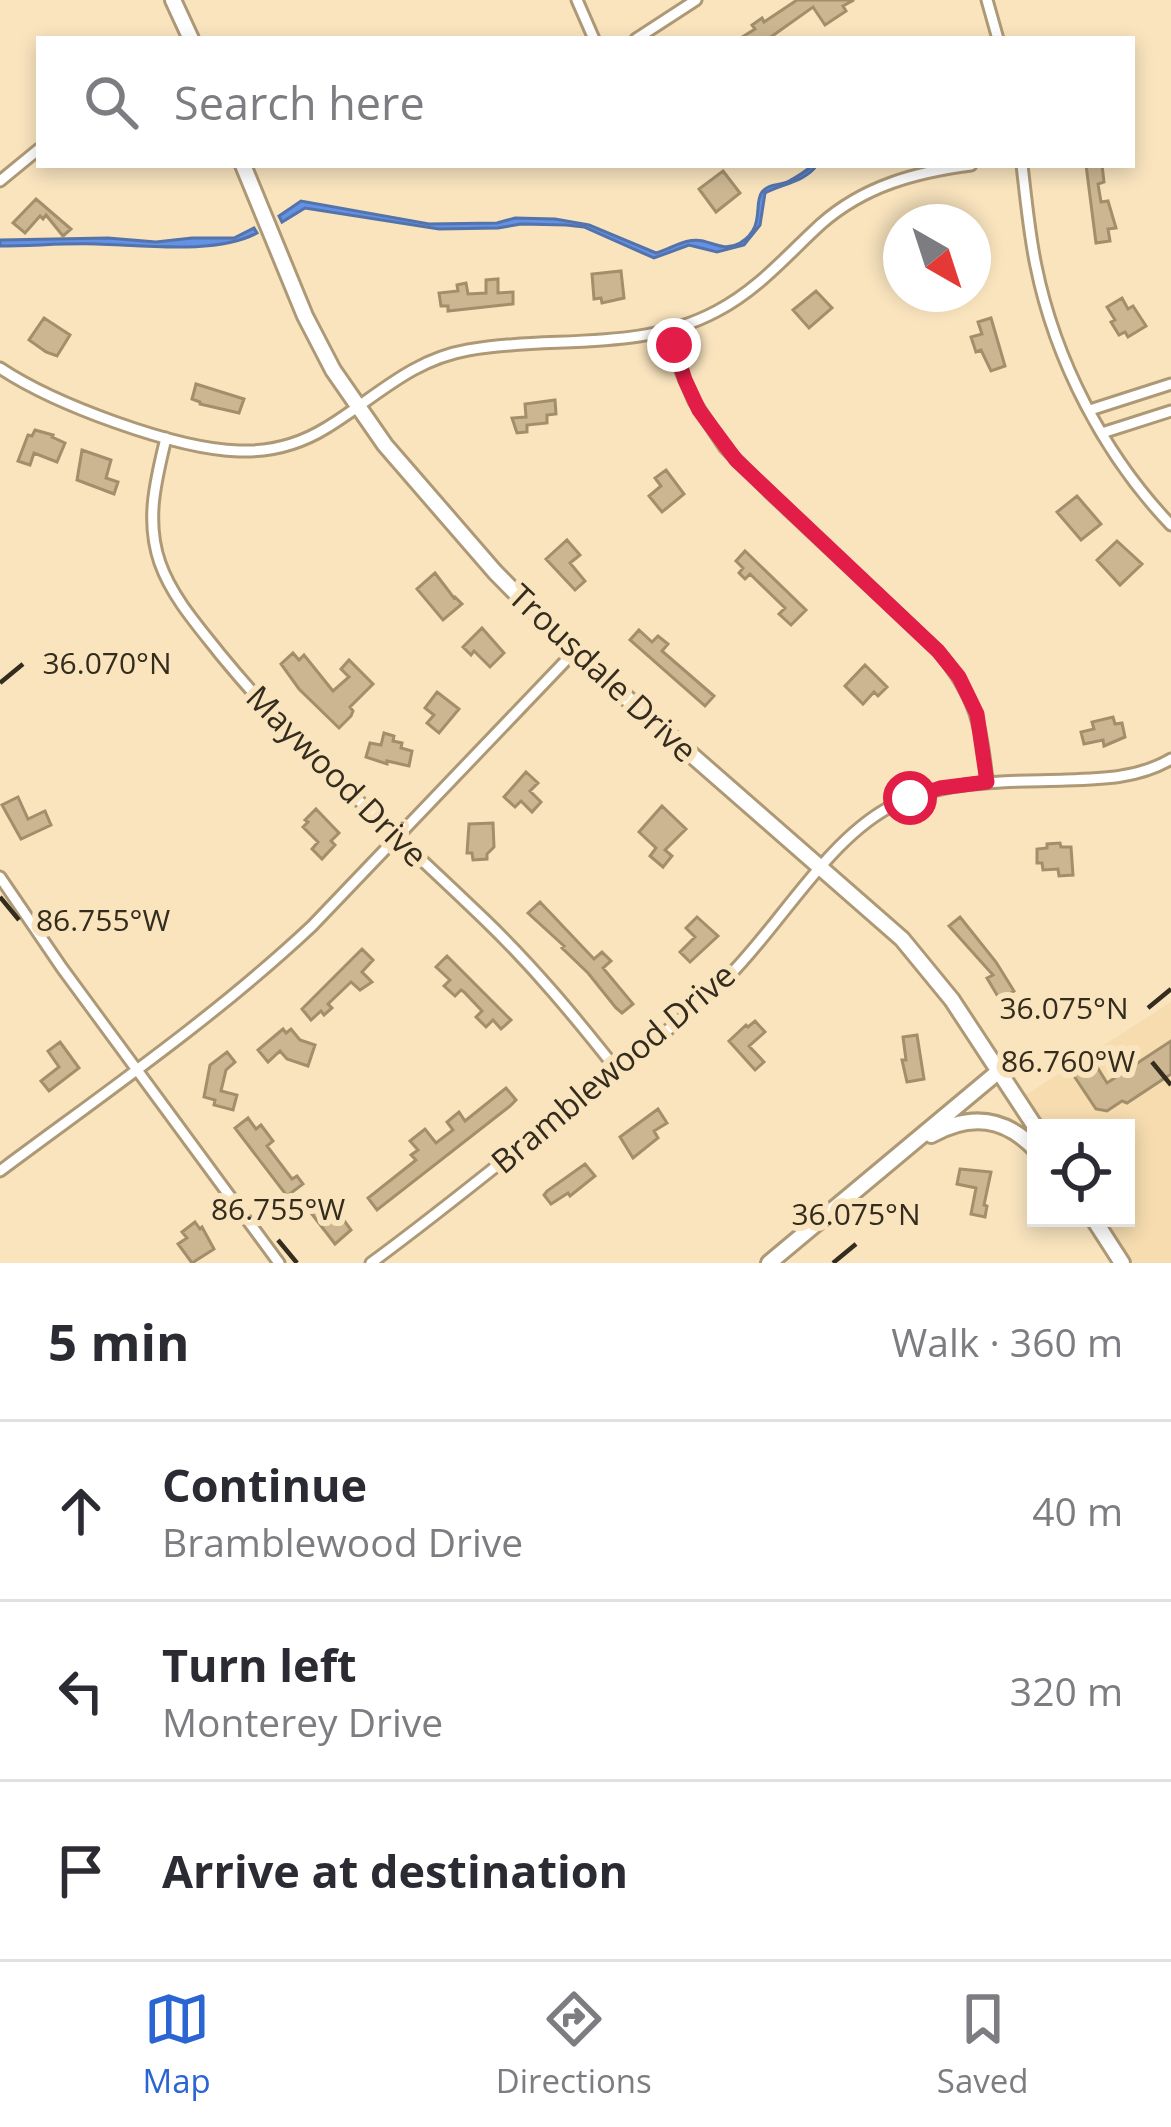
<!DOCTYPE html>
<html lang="en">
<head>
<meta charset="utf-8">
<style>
  :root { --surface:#fff; --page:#f7f7f7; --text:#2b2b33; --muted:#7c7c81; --line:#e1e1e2; --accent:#2a65d3 }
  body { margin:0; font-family:"Open Sans",sans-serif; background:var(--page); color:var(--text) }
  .controls { position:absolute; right:36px; bottom:36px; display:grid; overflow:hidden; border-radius:0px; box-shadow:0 6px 18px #0003 }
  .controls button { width:108px; height:108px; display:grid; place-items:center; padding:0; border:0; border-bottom:3px solid var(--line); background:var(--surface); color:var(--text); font:60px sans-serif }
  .compass { position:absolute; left:883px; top:204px; width:108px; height:108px; border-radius:50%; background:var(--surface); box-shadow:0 6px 18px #0003; rotate:141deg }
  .stop { position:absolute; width:36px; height:36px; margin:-27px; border:9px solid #e11d48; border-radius:50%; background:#fff }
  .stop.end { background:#e11d48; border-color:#fff; box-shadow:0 3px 12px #0008 }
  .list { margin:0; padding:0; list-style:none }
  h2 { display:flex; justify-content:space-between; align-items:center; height:156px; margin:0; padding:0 48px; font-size:51px }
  h2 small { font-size:39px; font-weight:400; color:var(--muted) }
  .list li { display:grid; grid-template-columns:78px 1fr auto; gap:36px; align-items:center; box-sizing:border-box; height:180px; padding:0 48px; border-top:3px solid var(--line) }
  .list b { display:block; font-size:45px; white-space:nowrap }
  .list p { margin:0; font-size:39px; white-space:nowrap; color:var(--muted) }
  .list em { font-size:39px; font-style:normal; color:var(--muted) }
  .icon { flex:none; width:66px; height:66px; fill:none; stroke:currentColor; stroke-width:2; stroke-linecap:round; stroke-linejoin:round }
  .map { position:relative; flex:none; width:1171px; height:1263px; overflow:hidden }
  .search { position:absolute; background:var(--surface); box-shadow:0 6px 18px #0003; left:36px; right:36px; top:36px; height:132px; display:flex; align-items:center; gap:30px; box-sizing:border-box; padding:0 42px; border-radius:0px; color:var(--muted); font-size:45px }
  .sheet { height:696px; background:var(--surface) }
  nav { display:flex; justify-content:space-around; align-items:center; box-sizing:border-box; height:168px; border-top:3px solid var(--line); background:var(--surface); font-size:33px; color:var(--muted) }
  nav a { display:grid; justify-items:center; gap:6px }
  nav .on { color:var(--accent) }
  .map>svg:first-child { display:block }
</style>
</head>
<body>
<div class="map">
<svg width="1171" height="1263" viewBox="0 0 1171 1263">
  <rect width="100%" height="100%" fill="#f9e4be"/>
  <path fill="#f6dcaf" d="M 1171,1002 L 1171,1263 L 1123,1263 L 1094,1218 L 1126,1218 L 1126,1128 L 1036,1128 L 1018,1100 Z"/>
  <path fill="#6291e6" stroke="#5473aa" stroke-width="3" d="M 813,165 L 817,165 C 805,182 782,184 765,193 L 760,225 L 744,245 L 717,252 L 689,245 L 654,258 L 584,227 L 566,225 L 521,224 L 498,228 L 439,229 L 305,208 L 282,222 L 279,216 L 301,201 L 429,224 L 497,223 L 515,218 L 555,219 L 589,225 L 656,253 C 671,249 686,237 703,241 C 715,244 726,251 740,243 C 766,227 753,204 762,192 C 769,183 780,186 789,181 C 797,177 806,171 813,165 Z
    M 254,228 L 257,233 C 217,255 141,245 96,244 C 64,243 32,246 0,246 L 0,240 L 108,238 L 156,242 L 192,238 L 234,238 Z"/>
  <path fill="#cbb691" stroke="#a28e6b" stroke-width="3" d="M 797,0 L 854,0 L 843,6 L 846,11 L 825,25 L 813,7 L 768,39 L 739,39 L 755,29 L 752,25 L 762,18 L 764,22 Z
    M 1086,165 L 1102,165 L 1104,182 L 1098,184 L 1101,202 L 1108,201 L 1116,228 L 1108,229 L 1110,241 L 1096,243 Z
    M 723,171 L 740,193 L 716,212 L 699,189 Z
    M 36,199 L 71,229 L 63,236 L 46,215 L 43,219 L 40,216 L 25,233 L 13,223 Z
    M 621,271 L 624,298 L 602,303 L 601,298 L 594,299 L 592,274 Z
    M 498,279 L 498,293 L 513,292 L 513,304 L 448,311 L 448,306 L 441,306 L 439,293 L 458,291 L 457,285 L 466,283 L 468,294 L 486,293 L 486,280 Z
    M 816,291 L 832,308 L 809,328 L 793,310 Z
    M 1122,298 L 1128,309 L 1133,306 L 1146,326 L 1128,337 L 1125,332 L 1119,335 L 1111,322 L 1115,320 L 1107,307 Z
    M 44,318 L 70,335 L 57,356 L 46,352 L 29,340 Z
    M 991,318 L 1005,366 L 991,371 L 981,350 L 976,352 L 971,337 L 982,334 L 978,322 Z
    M 196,384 L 244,399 L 239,413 L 200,404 L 200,402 L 192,399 Z
    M 555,400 L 556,414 L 547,415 L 547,423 L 527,425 L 527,432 L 517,433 L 512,418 L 526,417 L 525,404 Z
    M 35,430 L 53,435 L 52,437 L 65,443 L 57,462 L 34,453 L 30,465 L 18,461 L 28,435 L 32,436 Z
    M 82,450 L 111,460 L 106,478 L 118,482 L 114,494 L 77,480 Z
    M 666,470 L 684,494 L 662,512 L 649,496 L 661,486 L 655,478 Z
    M 1077,496 L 1101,524 L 1081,540 L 1057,512 Z
    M 567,540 L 580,555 L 570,563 L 585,581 L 575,590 L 546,559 Z
    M 1117,541 L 1142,564 L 1120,585 L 1097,560 Z
    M 745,551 L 806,610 L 791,625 L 779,614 L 785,608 L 750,574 L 745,579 L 739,573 L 743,568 L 736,561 Z
    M 435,573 L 454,598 L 455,597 L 462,604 L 443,620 L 417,589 Z
    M 482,628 L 504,653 L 490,667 L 474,651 L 471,655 L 463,647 Z
    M 639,630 L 652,642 L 658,636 L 668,644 L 662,651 L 714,696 L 705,706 L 630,640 Z
    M 293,653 L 299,660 L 304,655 L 333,691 L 349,677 L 341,669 L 349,660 L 373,684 L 350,707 L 353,711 L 351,716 L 339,728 L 299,689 L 281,664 Z
    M 865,665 L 887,687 L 878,696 L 874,692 L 863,704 L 845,686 Z
    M 437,692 L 459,709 L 439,733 L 427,723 L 434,715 L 425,708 Z
    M 1113,717 L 1115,724 L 1122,723 L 1125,737 L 1104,746 L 1103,740 L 1084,744 L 1081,732 L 1094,729 L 1092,722 Z
    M 384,733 L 394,736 L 393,741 L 402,743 L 401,748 L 412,751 L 409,766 L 387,761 L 387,764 L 366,757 L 370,743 L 381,745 Z
    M 526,772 L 538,783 L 530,791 L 541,802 L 532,812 L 521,801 L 515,807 L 504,797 Z
    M 18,797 L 28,819 L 45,811 L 51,825 L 21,839 L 2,805 Z
    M 662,806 L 686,829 L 665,850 L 672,856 L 663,867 L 650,856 L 656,848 L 639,832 Z
    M 316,809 L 339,833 L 331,841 L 335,845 L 322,859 L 312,849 L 318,842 L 303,827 L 308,822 L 305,820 Z
    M 493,823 L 494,847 L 487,854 L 487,859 L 473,860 L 472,853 L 467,853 L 469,824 Z
    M 1060,843 L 1061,847 L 1071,847 L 1073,875 L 1059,876 L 1058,869 L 1043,870 L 1042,863 L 1037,863 L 1037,849 L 1047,848 L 1047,844 Z
    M 540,902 L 594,959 L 602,952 L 611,961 L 603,968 L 633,1004 L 622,1013 L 616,1008 L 588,973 L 562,948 L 564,946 L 528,913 Z
    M 697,917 L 718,936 L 690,962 L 680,952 L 695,937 L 686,928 Z
    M 960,917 L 996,962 L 1014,991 L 1000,1000 L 987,978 L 993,975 L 949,926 Z
    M 362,949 L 373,960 L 362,972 L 372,982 L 360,990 L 351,982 L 328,1004 L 332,1008 L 324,1015 L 321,1011 L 311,1020 L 302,1009 Z
    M 447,956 L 511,1020 L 501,1029 L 493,1020 L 486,1027 L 476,1017 L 482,1011 L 464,992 L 461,990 L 455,996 L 444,986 L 450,980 L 436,967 Z
    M 755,1021 L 765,1032 L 749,1046 L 764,1062 L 755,1070 L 729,1041 L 746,1025 L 748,1027 Z
    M 283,1029 L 286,1033 L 291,1029 L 300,1040 L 315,1045 L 308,1066 L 287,1059 L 280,1051 L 268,1062 L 258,1050 Z
    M 917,1035 L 924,1079 L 907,1082 L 902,1060 L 906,1060 L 903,1037 Z
    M 1171,1041 L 1171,1074 L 1127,1103 L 1122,1101 L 1107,1111 L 1096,1109 L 1074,1076 L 1094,1062 L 1107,1083 Z
    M 60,1042 L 79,1068 L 49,1091 L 41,1081 L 59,1067 L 48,1051 Z
    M 227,1052 L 235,1062 L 226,1070 L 221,1091 L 237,1095 L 233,1110 L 214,1105 L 215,1100 L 204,1097 L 210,1065 Z
    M 506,1088 L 516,1100 L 510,1106 L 377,1210 L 368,1198 L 416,1160 L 411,1155 L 418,1150 L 410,1141 L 425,1129 L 436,1143 L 453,1130 L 447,1122 L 459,1112 L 465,1121 Z
    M 658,1109 L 667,1123 L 654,1131 L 658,1138 L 633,1158 L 620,1137 Z
    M 248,1118 L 256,1129 L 261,1125 L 273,1141 L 267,1146 L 292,1179 L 297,1176 L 303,1184 L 287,1196 L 235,1128 Z
    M 585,1164 L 595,1176 L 570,1196 L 568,1193 L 551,1204 L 544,1195 L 547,1191 Z
    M 960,1169 L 991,1172 L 984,1205 L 987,1206 L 985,1217 L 971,1214 L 976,1188 L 957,1184 Z
    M 320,1200 L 332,1216 L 338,1212 L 351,1230 L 335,1244 L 308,1209 Z
    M 195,1222 L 200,1229 L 202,1227 L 214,1249 L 192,1263 L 178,1244 L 187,1238 L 182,1232 Z"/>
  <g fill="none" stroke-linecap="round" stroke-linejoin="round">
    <g stroke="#ae9976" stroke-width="15">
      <path id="street" d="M 577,0 L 594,39
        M 987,0 L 998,39
        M 636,39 L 696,0
        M 1022,165 C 1026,198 1029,233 1036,266 C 1055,360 1104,455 1171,525
        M 0,181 L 39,149
        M 670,330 L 681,371 L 694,401 L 725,448 L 768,491 L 938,651 C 975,695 982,726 987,782
        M 0,368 C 54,404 174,449 239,451 C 269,452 300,444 326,428 C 374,399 410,360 468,350 C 551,335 639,353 717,311 C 759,289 787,255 821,224 C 864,186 916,172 971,165
        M 1090,410 L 1171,384
        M 1102,433 L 1171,411
        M 166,438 C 156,480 145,520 160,563 C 172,597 198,626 220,654 C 300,752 394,832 484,919 C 533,966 575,1017 617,1070
        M 0,877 L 62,968 L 279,1263
        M 0,1171 C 106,1092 215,1017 312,926 L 574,652
        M 371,1263 C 442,1211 510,1155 579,1100 C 628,1061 680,1023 726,979 C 778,928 825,843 888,808 C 942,779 1005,782 1066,780 C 1102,779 1139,778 1171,759"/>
    </g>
    <g stroke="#ae9976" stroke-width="20">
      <path id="secondary" d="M 173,0 L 191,39
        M 243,165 L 305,316 L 333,370 L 385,445 L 495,572 L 574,652 L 902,939 L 952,1000 L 1036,1128
        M 931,1135 C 971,1113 1005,1117 1036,1150
        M 1093,1218 L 1122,1263
        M 769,1263 L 999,1071"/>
    </g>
    <use href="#street" stroke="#fff" stroke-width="9"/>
    <use href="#secondary" stroke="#fff" stroke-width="14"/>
  </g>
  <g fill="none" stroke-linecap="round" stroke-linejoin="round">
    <path stroke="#e11d48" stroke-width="15" d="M 674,345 L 685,380 L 699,410 L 736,460 L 938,651 L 959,677 L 977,714 L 987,782 L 940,788 L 910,798"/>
  </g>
  <path fill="none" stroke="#342c1d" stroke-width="4.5" d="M 0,683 L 23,664M 0,897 L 19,920M 1148,1008 L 1171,989M 1152,1062 L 1171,1085M 278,1240 L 297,1263M 833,1263 L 856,1244"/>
  <g text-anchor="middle" stroke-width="12" stroke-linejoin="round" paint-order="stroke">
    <g font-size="33" fill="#342c1d" stroke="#f9e4be">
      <text transform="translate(603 673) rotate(43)" y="12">Trousdale Drive</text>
      <text transform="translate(337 776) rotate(45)" y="12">Maywood Drive</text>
      <text transform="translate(613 1068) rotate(-40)" y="12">Bramblewood Drive</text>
    </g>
  </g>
  <g font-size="30" text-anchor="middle" fill="#342c1d" stroke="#f9e4be" stroke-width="12" stroke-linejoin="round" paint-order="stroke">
    <text x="107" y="674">36.070°N</text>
    <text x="103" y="931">86.755°W</text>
    <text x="1064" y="1019">36.075°N</text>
    <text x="1068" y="1072">86.760°W</text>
    <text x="278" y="1220">86.755°W</text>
    <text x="856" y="1225">36.075°N</text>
  </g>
</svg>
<div class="controls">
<button><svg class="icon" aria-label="locate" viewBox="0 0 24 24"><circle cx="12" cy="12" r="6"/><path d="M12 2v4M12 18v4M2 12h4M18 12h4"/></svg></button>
</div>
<svg class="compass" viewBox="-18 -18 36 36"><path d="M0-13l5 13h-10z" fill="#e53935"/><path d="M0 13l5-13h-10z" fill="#7c7c81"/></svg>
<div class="stop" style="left:910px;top:798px"></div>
<div class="stop end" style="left:674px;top:345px"></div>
<div class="search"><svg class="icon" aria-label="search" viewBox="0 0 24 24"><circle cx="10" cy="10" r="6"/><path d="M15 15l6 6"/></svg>Search here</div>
</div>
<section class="sheet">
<h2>5 min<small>Walk · 360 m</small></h2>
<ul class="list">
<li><svg class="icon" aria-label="ahead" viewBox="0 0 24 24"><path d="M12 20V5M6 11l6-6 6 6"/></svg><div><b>Continue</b><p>Bramblewood Drive</p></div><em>40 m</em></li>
<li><svg class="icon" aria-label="left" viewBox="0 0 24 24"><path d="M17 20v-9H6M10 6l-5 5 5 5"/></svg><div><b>Turn left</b><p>Monterey Drive</p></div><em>320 m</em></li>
<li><svg class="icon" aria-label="arrive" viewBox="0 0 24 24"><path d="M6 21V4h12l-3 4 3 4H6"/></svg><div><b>Arrive at destination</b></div></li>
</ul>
</section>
<nav>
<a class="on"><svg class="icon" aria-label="map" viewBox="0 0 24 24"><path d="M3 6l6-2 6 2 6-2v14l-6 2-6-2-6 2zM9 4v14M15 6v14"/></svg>Map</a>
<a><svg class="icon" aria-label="directions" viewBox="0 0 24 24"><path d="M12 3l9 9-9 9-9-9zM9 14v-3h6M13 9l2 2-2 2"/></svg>Directions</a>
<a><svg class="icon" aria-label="saved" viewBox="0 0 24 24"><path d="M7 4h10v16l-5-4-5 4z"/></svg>Saved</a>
</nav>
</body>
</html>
